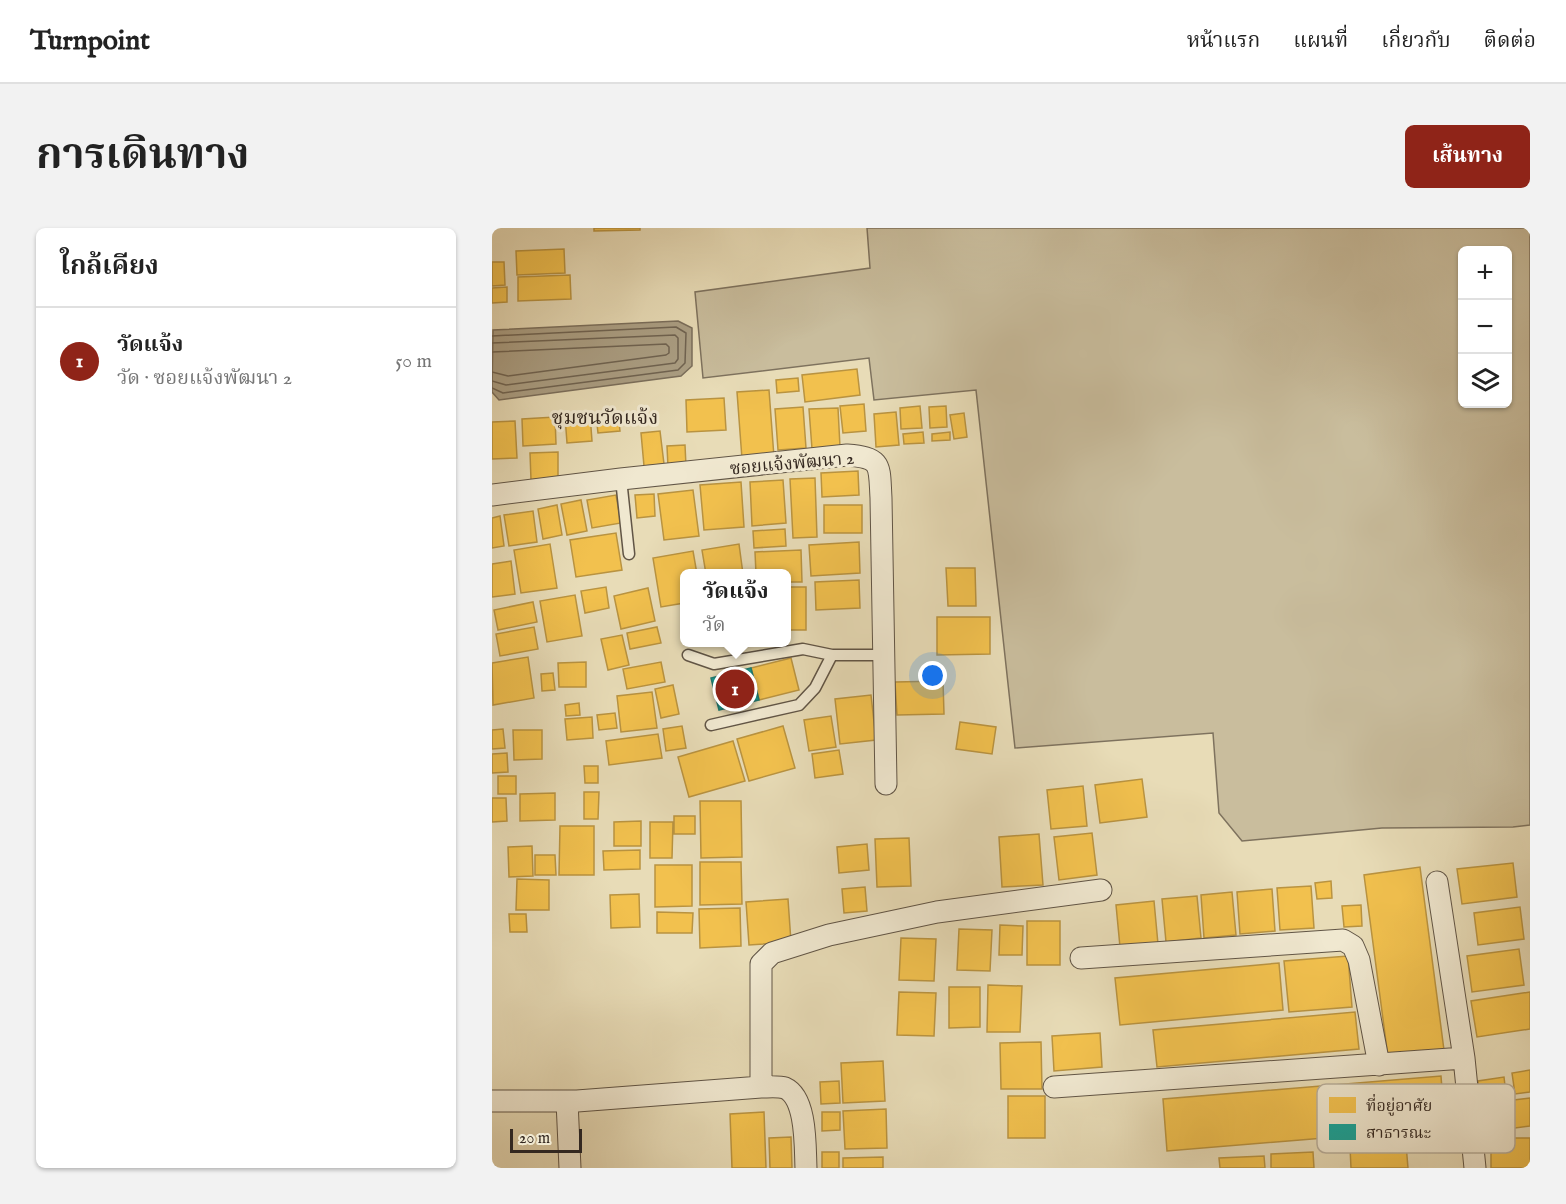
<!DOCTYPE html>
<html lang="th">
<head>
<meta charset="utf-8">
<style>
  :root { --surface:#fff; --page:#f2f2f2; --text:#222; --muted:#767676; --line:#e0e0e0; --accent:#8f2418 }
  body { margin:0; font-family:"IM FELL English","Noto Serif Thai",serif; background:var(--page); color:var(--text) }
  .controls { position:absolute; right:18px; top:18px; display:grid; overflow:hidden; border-radius:9px; box-shadow:0 2px 4px #0004 }
  .controls button { width:54px; height:54px; display:grid; place-items:center; padding:0; border:0; border-bottom:2px solid var(--line); background:var(--surface); color:var(--text); font:30px sans-serif }
  .scale { position:absolute; left:18px; bottom:15px; width:72px; box-sizing:border-box; padding-left:6px; border:3px solid #342820; border-top:0; font-size:16px; line-height:21px; white-space:nowrap; color:#342820; -webkit-text-stroke:4px #f0e8d0; paint-order:stroke }
  .you { position:absolute; left:441px; top:448px; width:21px; height:21px; margin:-15px; border:4px solid #fff; border-radius:50%; background:#1a73e8; box-shadow:0 0 0 9px #1a73e833 }
  .badge { display:grid; place-items:center; width:39px; height:39px; border-radius:50%; background:var(--accent); color:#fff; font-size:20px; font-weight:700 }
  .pin { position:absolute; translate:-50% -50%; border:3px solid #fff; box-shadow:0 2px 6px #0006 }
  .popup { position:absolute; left:188px; top:341px; width:111px; height:78px; box-sizing:border-box; display:grid; place-content:center; border-radius:9px; background:var(--surface); filter:drop-shadow(0 2px 4px #0005); font-size:20px; white-space:nowrap; color:var(--muted) }
  .popup b { font-size:22px; color:var(--text) }
  .popup::after { content:''; position:absolute; left:50%; top:100%; margin-left:-12px; border:12px solid transparent; border-top-color:var(--surface) }
  .list { margin:0; padding:0; list-style:none }
  h2 { display:flex; justify-content:space-between; align-items:center; height:78px; margin:0; padding:0 24px; font-size:26px }
  h2 small { font-size:20px; font-weight:400; color:var(--muted) }
  .list li { display:grid; grid-template-columns:39px 1fr auto; gap:18px; align-items:center; box-sizing:border-box; height:108px; padding:0 24px; border-top:2px solid var(--line) }
  .list b { display:block; font-size:22px; white-space:nowrap }
  .list p { margin:0; font-size:20px; white-space:nowrap; color:var(--muted) }
  .list em { font-size:20px; font-style:normal; color:var(--muted) }
  .icon { flex:none; width:33px; height:33px; fill:none; stroke:currentColor; stroke-width:2; stroke-linecap:round; stroke-linejoin:round }
  .map { position:relative; flex:none; width:1038px; height:940px; overflow:hidden; border-radius:9px }
  header { display:flex; align-items:center; gap:36px; box-sizing:border-box; height:84px; padding:0 30px; background:var(--surface); border-bottom:2px solid var(--line) }
  header strong { font-size:28px }
  nav { display:flex; gap:33px; margin-inline-start:auto; font-size:21px }
  .intro { display:flex; align-items:center; justify-content:space-between; box-sizing:border-box; height:144px; padding:0 36px }
  h1 { margin:0; font-size:42px }
  .button { padding:15px 27px; border-radius:9px; background:var(--accent); color:#fff; font-size:21px; font-weight:700 }
  main { display:flex; gap:36px; padding:0 36px }
  aside { flex:1; background:var(--surface); border-radius:9px; box-shadow:0 2px 4px #0004 }
  .map>svg:first-child { display:block }
</style>
</head>
<body>
<header>
<strong>Turnpoint</strong>
<nav><a>หน้าแรก</a><a>แผนที่</a><a>เกี่ยวกับ</a><a>ติดต่อ</a></nav>
</header>
<div class="intro"><h1>การเดินทาง</h1><a class="button">เส้นทาง</a></div>
<main>
<aside>
<h2>ใกล้เคียง<small></small></h2>
<ul class="list">
<li><span class="badge">1</span><div><b>วัดแจ้ง</b><p>วัด · ซอยแจ้งพัฒนา 2</p></div><em>50 m</em></li>
</ul>
</aside>
<div class="map">
<svg width="1038" height="940" viewBox="0 0 1038 940">
  <rect width="100%" height="100%" fill="#e8dcb7"/>
  <filter id="stains"><feTurbulence type="fractalNoise" baseFrequency=".00333" numOctaves="4"/><feColorMatrix values="0 0 0 0 .2 0 0 0 0 .09 0 0 0 0 .02 0 0 0 .5 -.17"/></filter>
  <radialGradient id="worn" r=".72"><stop offset=".6" stop-color="#630" stop-opacity="0"/><stop offset="1" stop-color="#630" stop-opacity=".3"/></radialGradient>
  <path fill="#c9bd9d" stroke="#7e725e" stroke-width="1.5" fill-rule="evenodd" d="M 375,0 L 1038,0 L 1038,597 L 1021,599 L 890,600 L 750,613 L 727,585 L 721,505 L 523,520 L 484,162 L 382,172 L 377,130 L 211,150 L 203,64 L 378,40 ZM 970,22 L 1016,22 L 1016,176 L 970,176 Z"/>
  <path fill="#ab9f84" stroke="#7b6f5c" stroke-width="1.5" d="M 186,93 L 200,100 L 200,138 L 189,148 L 7,172 L 0,164 L 1,102 Z"/>
  <path fill="#f2c14e" stroke="#b99340" stroke-width="1.5" d="M 102,0 L 148,0 L 148,2 L 102,3 Z
    M 72,21 L 73,45 L 25,47 L 24,23 Z
    M 0,34 L 12,34 L 13,57 L 0,58 Z
    M 78,47 L 79,71 L 26,73 L 26,49 Z
    M 15,59 L 15,74 L 0,75 L 0,60 Z
    M 365,141 L 368,167 L 313,174 L 310,147 Z
    M 306,150 L 307,163 L 285,165 L 284,152 Z
    M 277,162 L 282,229 L 250,231 L 245,164 Z
    M 232,170 L 234,202 L 195,204 L 194,172 Z
    M 372,176 L 374,203 L 351,205 L 348,178 Z
    M 428,178 L 430,200 L 409,201 L 408,180 Z
    M 454,178 L 455,199 L 438,200 L 437,179 Z
    M 311,179 L 314,220 L 286,222 L 283,181 Z
    M 346,180 L 348,219 L 320,221 L 317,181 Z
    M 404,184 L 407,217 L 384,219 L 382,186 Z
    M 126,185 L 128,203 L 106,205 L 104,187 Z
    M 472,185 L 475,209 L 462,211 L 458,187 Z
    M 98,186 L 100,213 L 75,215 L 73,188 Z
    M 63,189 L 64,216 L 31,218 L 30,191 Z
    M 23,193 L 25,230 L 0,231 L 0,194 Z
    M 168,203 L 172,236 L 152,238 L 149,205 Z
    M 431,204 L 432,215 L 412,216 L 411,206 Z
    M 458,204 L 458,212 L 440,213 L 440,206 Z
    M 193,217 L 194,238 L 176,239 L 175,218 Z
    M 66,224 L 66,251 L 39,252 L 38,225 Z
    M 366,243 L 367,267 L 330,269 L 329,245 Z
    M 323,250 L 325,309 L 301,310 L 298,251 Z
    M 291,252 L 294,295 L 260,298 L 258,254 Z
    M 249,254 L 252,299 L 212,302 L 208,257 Z
    M 201,262 L 207,308 L 172,312 L 166,266 Z
    M 162,266 L 163,288 L 145,290 L 143,267 Z
    M 124,267 L 129,295 L 100,300 L 95,272 Z
    M 89,272 L 95,303 L 75,307 L 69,276 Z
    M 65,277 L 70,307 L 51,311 L 46,281 Z
    M 332,277 L 370,277 L 370,305 L 332,305 Z
    M 41,283 L 45,314 L 17,318 L 12,287 Z
    M 8,288 L 12,318 L 0,320 L 0,290 Z
    M 293,301 L 294,318 L 262,320 L 261,303 Z
    M 124,305 L 130,342 L 84,349 L 78,312 Z
    M 367,314 L 368,345 L 319,348 L 317,317 Z
    M 58,316 L 65,360 L 29,365 L 22,322 Z
    M 247,316 L 251,346 L 214,346 L 210,322 Z
    M 309,322 L 310,354 L 294,354 L 294,346 L 264,346 L 263,324 Z
    M 201,323 L 205,346 L 192,346 L 192,375 L 169,379 L 161,330 Z
    M 19,333 L 23,366 L 0,369 L 0,336 Z
    M 454,340 L 483,340 L 484,378 L 456,378 Z
    M 367,352 L 368,380 L 324,382 L 323,354 Z
    M 114,359 L 117,380 L 93,385 L 89,363 Z
    M 294,359 L 314,359 L 314,402 L 294,402 Z
    M 156,360 L 163,393 L 129,401 L 122,368 Z
    M 83,367 L 90,408 L 55,414 L 48,373 Z
    M 41,374 L 45,394 L 6,402 L 2,382 Z
    M 445,389 L 498,389 L 498,426 L 445,427 Z
    M 42,399 L 46,421 L 8,428 L 4,406 Z
    M 165,399 L 169,415 L 138,421 L 135,405 Z
    M 130,407 L 137,437 L 116,442 L 109,411 Z
    M 36,429 L 42,470 L 1,477 L 0,435 Z
    M 299,430 L 307,462 L 267,472 L 259,440 Z
    M 94,434 L 94,459 L 67,459 L 66,435 Z
    M 169,434 L 173,454 L 135,461 L 131,441 Z
    M 61,445 L 63,462 L 50,463 L 49,446 Z
    M 451,453 L 452,486 L 405,487 L 403,454 Z
    M 181,457 L 187,486 L 169,490 L 163,461 Z
    M 160,464 L 165,500 L 129,504 L 125,468 Z
    M 379,467 L 384,512 L 348,516 L 343,471 Z
    M 87,475 L 88,487 L 74,488 L 73,477 Z
    M 123,485 L 125,500 L 107,502 L 105,487 Z
    M 339,488 L 344,519 L 317,523 L 312,492 Z
    M 100,489 L 101,510 L 75,512 L 73,491 Z
    M 468,494 L 504,499 L 500,526 L 464,521 Z
    M 190,498 L 194,520 L 174,523 L 171,501 Z
    M 291,498 L 303,540 L 257,553 L 245,511 Z
    M 11,501 L 13,520 L 0,521 L 0,502 Z
    M 21,502 L 50,502 L 50,531 L 22,532 Z
    M 166,506 L 170,530 L 117,537 L 114,513 Z
    M 241,513 L 253,553 L 197,569 L 186,529 Z
    M 347,522 L 351,546 L 323,550 L 320,526 Z
    M 15,525 L 16,544 L 0,545 L 0,526 Z
    M 92,538 L 106,538 L 106,555 L 93,555 Z
    M 6,548 L 24,548 L 24,566 L 6,566 Z
    M 650,551 L 655,589 L 608,595 L 603,557 Z
    M 591,558 L 595,598 L 559,601 L 555,562 Z
    M 92,564 L 107,564 L 106,591 L 92,591 Z
    M 63,565 L 63,592 L 28,593 L 28,566 Z
    M 0,570 L 14,570 L 15,593 L 0,594 Z
    M 208,573 L 249,573 L 250,629 L 209,630 Z
    M 182,588 L 203,588 L 203,606 L 182,606 Z
    M 149,593 L 149,618 L 122,618 L 122,594 Z
    M 158,594 L 181,594 L 180,630 L 158,630 Z
    M 68,598 L 102,598 L 102,647 L 67,647 Z
    M 600,605 L 605,647 L 567,652 L 562,609 Z
    M 547,606 L 551,657 L 510,659 L 507,609 Z
    M 417,610 L 419,658 L 385,659 L 383,611 Z
    M 375,616 L 377,642 L 347,645 L 345,619 Z
    M 40,618 L 41,648 L 17,649 L 16,619 Z
    M 148,622 L 148,641 L 112,642 L 111,623 Z
    M 43,627 L 63,627 L 64,647 L 43,647 Z
    M 208,634 L 249,634 L 250,676 L 208,677 Z
    M 1021,635 L 1025,669 L 970,676 L 965,641 Z
    M 163,637 L 200,637 L 200,678 L 163,679 Z
    M 928,639 L 952,822 L 896,829 L 872,647 Z
    M 25,651 L 57,652 L 57,682 L 24,682 Z
    M 839,653 L 840,670 L 825,671 L 823,655 Z
    M 819,658 L 822,700 L 788,702 L 785,660 Z
    M 373,659 L 375,683 L 352,685 L 350,661 Z
    M 780,661 L 783,703 L 748,706 L 745,664 Z
    M 740,664 L 744,707 L 712,710 L 709,667 Z
    M 147,666 L 148,699 L 119,700 L 118,667 Z
    M 705,668 L 709,710 L 674,714 L 670,671 Z
    M 296,671 L 299,714 L 257,717 L 254,674 Z
    M 662,673 L 666,716 L 628,719 L 624,677 Z
    M 869,677 L 870,698 L 852,699 L 850,678 Z
    M 1028,679 L 1032,711 L 986,717 L 982,685 Z
    M 248,680 L 249,718 L 208,720 L 207,681 Z
    M 165,684 L 201,685 L 200,705 L 165,705 Z
    M 17,686 L 34,686 L 35,704 L 18,704 Z
    M 535,693 L 568,693 L 568,737 L 535,737 Z
    M 508,697 L 531,698 L 530,727 L 507,727 Z
    M 467,701 L 500,702 L 498,743 L 465,742 Z
    M 409,710 L 444,711 L 442,753 L 407,752 Z
    M 1027,721 L 1032,757 L 980,764 L 975,728 Z
    M 856,728 L 860,779 L 797,784 L 792,733 Z
    M 787,735 L 791,782 L 628,797 L 623,750 Z
    M 496,757 L 530,758 L 528,804 L 495,804 Z
    M 457,759 L 488,759 L 488,799 L 457,800 Z
    M 407,764 L 444,765 L 442,808 L 405,807 Z
    M 1038,764 L 1038,801 L 985,809 L 979,773 Z
    M 863,784 L 867,821 L 665,839 L 661,802 Z
    M 608,805 L 610,839 L 562,843 L 560,808 Z
    M 549,814 L 550,861 L 509,861 L 508,815 Z
    M 391,833 L 393,873 L 351,875 L 349,835 Z
    M 1038,842 L 1038,864 L 1023,866 L 1020,845 Z
    M 949,848 L 953,900 L 675,923 L 671,871 Z
    M 1012,849 L 1014,866 L 988,870 L 986,853 Z
    M 347,853 L 348,875 L 329,876 L 328,854 Z
    M 516,868 L 553,868 L 553,910 L 516,910 Z
    M 1038,870 L 1038,898 L 1001,903 L 997,875 Z
    M 394,881 L 395,920 L 353,921 L 351,883 Z
    M 272,884 L 274,940 L 240,940 L 238,886 Z
    M 330,884 L 348,884 L 348,902 L 330,903 Z
    M 299,909 L 300,940 L 278,940 L 277,910 Z
    M 999,910 L 1038,910 L 1038,940 L 999,940 Z
    M 914,916 L 916,940 L 859,940 L 858,919 Z
    M 330,924 L 347,924 L 347,940 L 330,940 Z
    M 821,924 L 822,940 L 779,940 L 779,926 Z
    M 772,928 L 773,940 L 728,940 L 727,930 Z
    M 391,929 L 391,940 L 351,940 L 351,930 Z"/>
  <path fill="#17a398" stroke="#207e74" stroke-width="1.5" d="M 259,440 L 267,472 L 227,482 L 219,450 Z"/>
  <g fill="none" stroke-linecap="round" stroke-linejoin="round">
    <path stroke="#706452" stroke-width="1.5" d="M 0,108 L 184,99 L 194,105 L 193,135 L 186,142 L 11,165 L 0,160
      M 0,115 L 183,107 L 186,110 L 186,131 L 183,135 L 14,157 L 0,153
      M 0,124 L 174,116 L 177,119 L 177,125 L 174,127 L 16,148 L 0,144"/>
    <g stroke="#615546" stroke-width="13">
      <path id="lane" d="M 129,251 L 137,326
        M 196,427 L 222,436 L 311,421 L 340,427 L 323,460 L 307,477 L 219,497
        M 340,427 L 392,427"/>
    </g>
    <g stroke="#615546" stroke-width="23">
      <path id="street" d="M 0,267 L 129,251 L 355,227 C 391,230 387,237 389,270 L 394,556
        M 945,654 L 972,830 L 983,940
        M 589,730 L 851,712 L 861,718 L 867,732 L 887,837
        M 269,859 L 269,736 L 280,725 L 337,707 L 445,684 L 609,662
        M 562,859 L 972,830
        M 0,873 L 85,873 L 269,859 C 276,859 287,858 293,860 C 315,870 313,919 314,940
        M 75,873 L 78,940"/>
    </g>
    <use href="#lane" stroke="#f0e8d0" stroke-width="10"/>
    <use href="#street" stroke="#f0e8d0" stroke-width="21"/>
  </g>
  <g text-anchor="middle" stroke-width="6" stroke-linejoin="round" paint-order="stroke">
    <g font-size="18" fill="#342820" stroke="#f0e8d0">
      <text transform="translate(300 235) rotate(-5)" y="6">ซอยแจ้งพัฒนา 2</text>
    </g>
    <g font-size="20" fill="#342820" stroke="#f0e8d0">
      <text x="113" y="196">ชุมชนวัดแจ้ง</text>
    </g>
  </g>
  <rect x="825" y="856" width="198" height="69" rx="9" fill="#f0e8d0" stroke="#b8ae9b" stroke-width="1.5"/>
  <rect x="837" y="869" width="27" height="16" fill="#f2c14e"/>
  <rect x="837" y="896" width="27" height="16" fill="#17a398"/>
  <g font-size="16" fill="#342820">
    <text x="874" y="883">ที่อยู่อาศัย</text>
    <text x="874" y="910">สาธารณะ</text>
  </g>
  <rect width="100%" height="100%" filter="url(#stains)"/>
  <rect width="100%" height="100%" fill="url(#worn)"/>
</svg>
<div class="controls">
<button>+</button>
<button>−</button>
<button><svg class="icon" aria-label="layers" viewBox="0 0 24 24"><path d="M12 4l9 5-9 5-9-5zM3 14l9 5 9-5"/></svg></button>
</div>
<div class="scale">20 m</div>
<div class="you"></div>
<div class="pin badge" style="left:243px;top:461px">1</div>
<div class="popup"><b>วัดแจ้ง</b>วัด</div>
</div>
</main>
</body>
</html>
